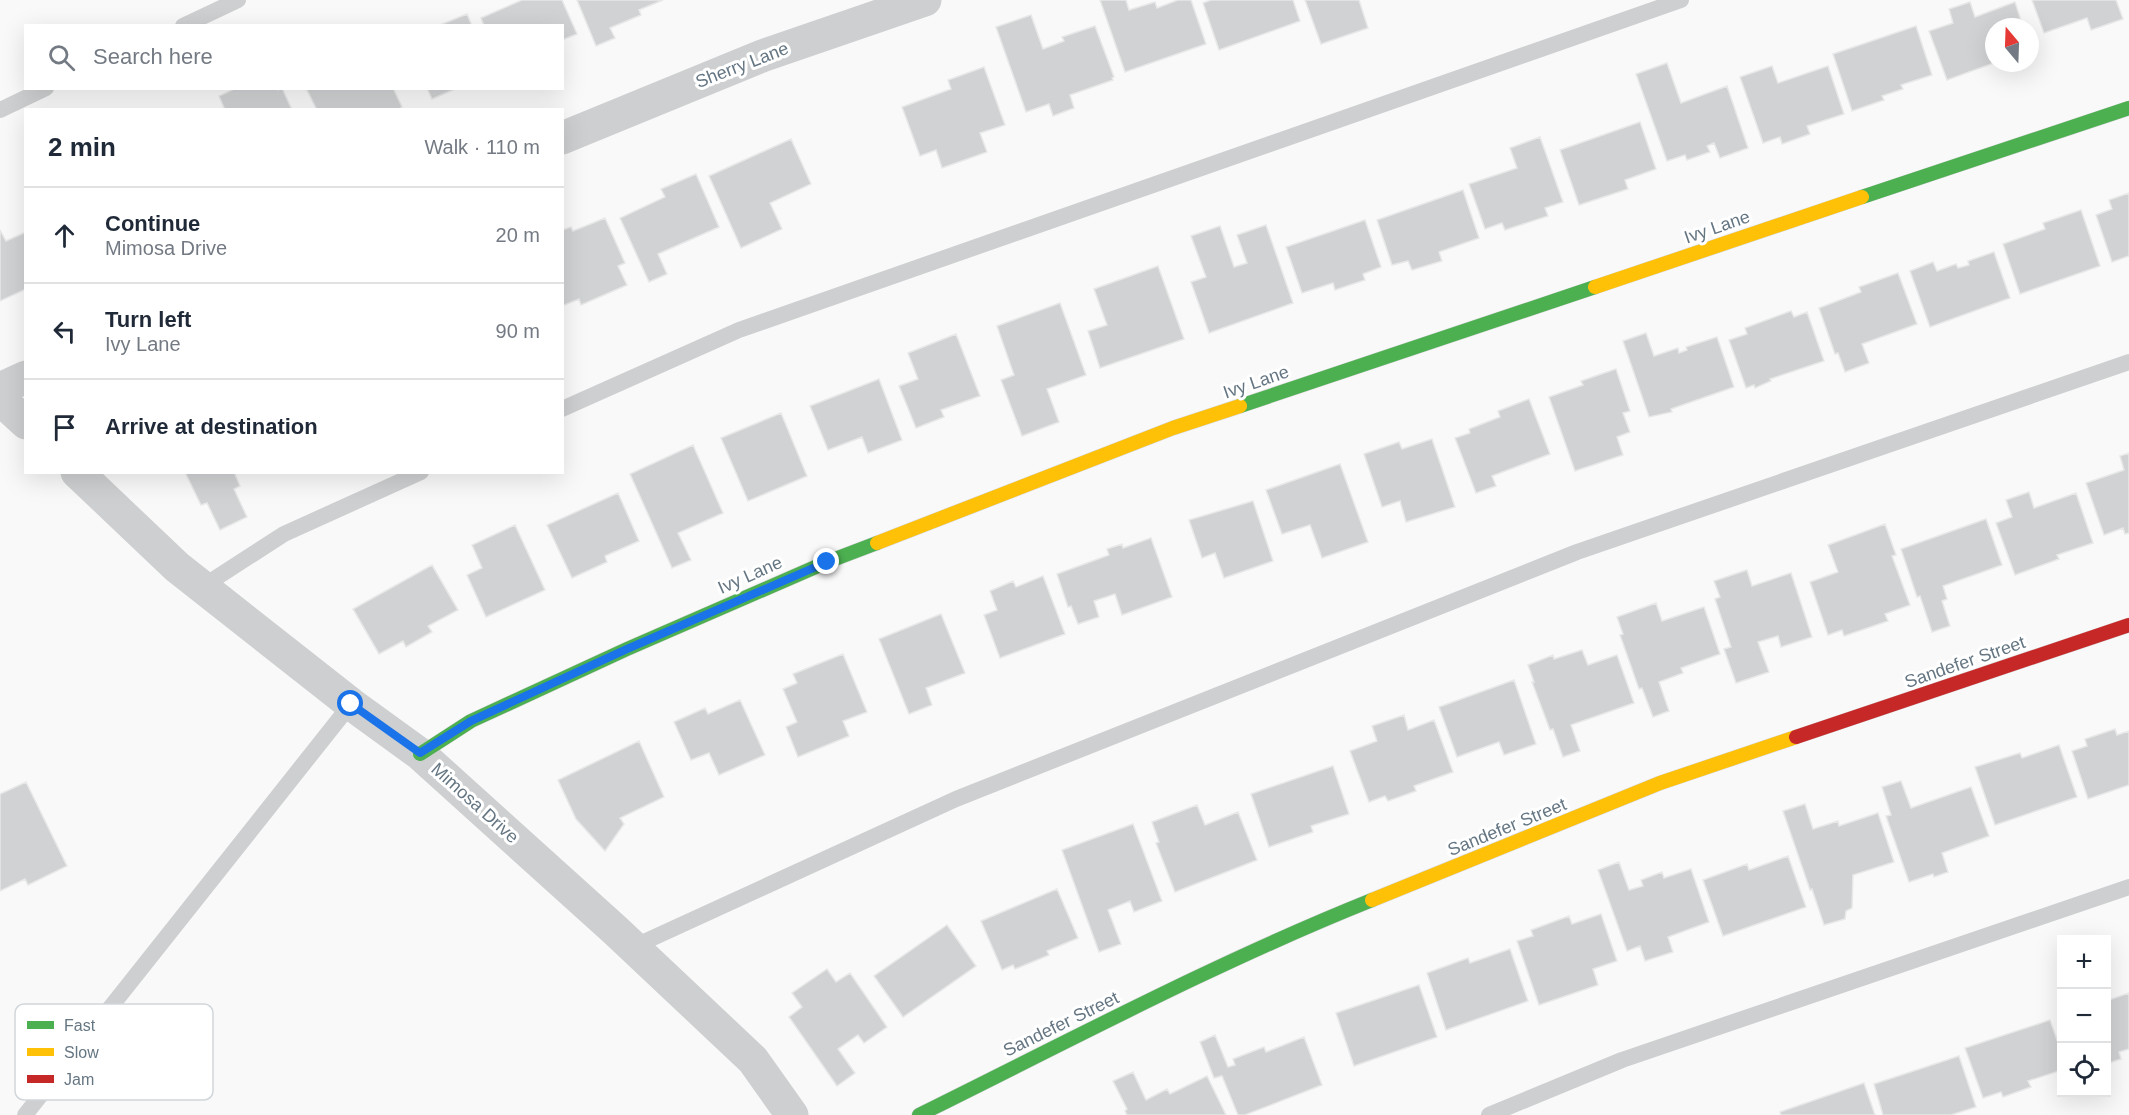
<!DOCTYPE html>
<html lang="en">
<head>
<meta charset="utf-8">
<style>
  :root { --surface:#fff; --page:#f2f2f3; --text:#1f2937; --muted:#747a83; --line:#e0e1e3 }
  body { margin:0; font-family:Arial,sans-serif; background:var(--page); color:var(--text) }
  .controls { position:absolute; right:18px; bottom:18px; display:grid; overflow:hidden; border-radius:0px; box-shadow:0 6px 24px #0002 }
  .controls button { width:54px; height:54px; display:grid; place-items:center; padding:0; border:0; border-bottom:2px solid var(--line); background:var(--surface); color:var(--text); font:30px sans-serif }
  .compass { position:absolute; left:1985px; top:18px; width:54px; height:54px; border-radius:50%; background:var(--surface); box-shadow:0 6px 24px #0002; rotate:341deg }
  .stop { position:absolute; width:18px; height:18px; margin:-14px; border:4px solid #1a73e8; border-radius:50%; background:#fff }
  .stop.end { background:#1a73e8; border-color:#fff; box-shadow:0 2px 6px #0008 }
  .list { margin:0; padding:0; list-style:none }
  h2 { display:flex; justify-content:space-between; align-items:center; height:78px; margin:0; padding:0 24px; font-size:26px }
  h2 small { font-size:20px; font-weight:400; color:var(--muted) }
  .list li { display:grid; grid-template-columns:39px 1fr auto; gap:18px; align-items:center; box-sizing:border-box; height:96px; padding:0 24px; border-top:2px solid var(--line) }
  .list b { display:block; font-size:22px; white-space:nowrap }
  .list p { margin:0; font-size:20px; white-space:nowrap; color:var(--muted) }
  .list em { font-size:20px; font-style:normal; color:var(--muted) }
  .icon { flex:none; width:33px; height:33px; fill:none; stroke:currentColor; stroke-width:2; stroke-linecap:round; stroke-linejoin:round }
  .map { position:relative; flex:none; width:2129px; height:1115px; overflow:hidden }
  .search { position:absolute; background:var(--surface); box-shadow:0 6px 24px #0002; left:24px; top:24px; width:540px; height:66px; display:flex; align-items:center; gap:15px; box-sizing:border-box; padding:0 21px; border-radius:0px; color:var(--muted); font-size:22px }
  .panel { position:absolute; background:var(--surface); box-shadow:0 6px 24px #0002; left:24px; top:108px; width:540px; height:366px; border-radius:0px }
  .map>svg:first-child { display:block }
</style>
</head>
<body>
<div class="map">
<svg width="2129" height="1115" viewBox="0 0 2129 1115">
  <rect width="100%" height="100%" fill="#f9f9f9"/>
  <path fill="#d0d2d3" stroke="#e8e8e8" stroke-width="1.5" d="M 522,0 L 562,0 L 577,34 L 562,40 L 562,26 L 484,26 L 481,18 Z
    M 577,0 L 663,0 L 639,10 L 641,15 L 610,28 L 615,38 L 596,46 Z
    M 1100,0 L 1126,0 L 1129,10 L 1155,2 L 1157,8 L 1178,0 L 1191,0 L 1206,44 L 1125,72 Z
    M 1211,0 L 1293,0 L 1300,21 L 1219,50 L 1203,3 Z
    M 1305,0 L 1359,0 L 1368,28 L 1321,44 Z
    M 2032,0 L 2116,0 L 2123,19 L 2091,30 L 2087,18 L 2044,33 Z
    M 1970,2 L 1975,17 L 2015,2 L 2023,27 L 1994,27 L 1994,63 L 1947,80 L 1929,31 L 1953,23 L 1949,9 Z
    M 467,14 L 472,26 L 440,25 Z
    M 1031,15 L 1043,49 L 1064,41 L 1062,37 L 1095,26 L 1114,77 L 1112,78 L 1113,80 L 1070,95 L 1074,108 L 1053,116 L 1049,104 L 1026,112 L 996,27 Z
    M 1916,26 L 1932,75 L 1901,85 L 1903,89 L 1882,96 L 1884,100 L 1852,111 L 1833,54 Z
    M 1667,63 L 1681,103 L 1727,86 L 1748,148 L 1720,158 L 1714,143 L 1707,146 L 1710,152 L 1687,160 L 1685,155 L 1667,161 L 1636,74 Z
    M 1772,66 L 1778,83 L 1828,66 L 1844,114 L 1807,126 L 1810,134 L 1782,144 L 1780,137 L 1763,143 L 1740,77 Z
    M 984,67 L 1005,125 L 980,133 L 987,152 L 942,168 L 936,150 L 920,156 L 902,107 L 951,89 L 948,80 Z
    M 236,88 L 277,88 L 278,90 L 282,88 L 292,110 L 225,110 L 219,96 Z
    M 311,88 L 393,88 L 402,107 L 398,110 L 317,110 L 307,90 Z
    M 427,88 L 455,88 L 455,89 L 432,99 Z
    M 1640,122 L 1656,169 L 1625,180 L 1628,189 L 1579,205 L 1560,150 Z
    M 1540,137 L 1563,202 L 1545,208 L 1548,216 L 1505,230 L 1502,223 L 1485,229 L 1469,184 L 1517,168 L 1510,148 Z
    M 791,139 L 811,184 L 770,203 L 782,229 L 741,248 L 709,176 Z
    M 696,174 L 719,227 L 658,254 L 667,274 L 649,282 L 620,218 L 665,197 L 661,189 Z
    M 1463,190 L 1479,238 L 1439,252 L 1442,261 L 1412,270 L 1408,261 L 1392,265 L 1377,220 Z
    M 2129,193 L 2129,256 L 2112,262 L 2096,215 L 2112,209 L 2109,200 Z
    M 2081,210 L 2100,266 L 2020,294 L 2003,244 L 2045,229 L 2043,223 Z
    M 605,218 L 625,263 L 618,266 L 627,285 L 581,305 L 579,299 L 562,306 L 562,230 L 571,227 L 573,231 Z
    M 1365,220 L 1381,267 L 1363,274 L 1365,280 L 1335,290 L 1333,283 L 1302,293 L 1286,247 Z
    M 1266,225 L 1293,303 L 1209,333 L 1191,282 L 1206,277 L 1191,236 L 1220,226 L 1234,267 L 1247,263 L 1237,235 Z
    M 0,230 L 6,241 L 26,232 L 26,289 L 0,301 Z
    M 1994,252 L 2010,298 L 1930,327 L 1910,271 L 1933,262 L 1937,271 L 1956,264 L 1958,268 L 1969,265 L 1968,261 Z
    M 1158,266 L 1184,339 L 1100,368 L 1088,331 L 1107,325 L 1094,289 Z
    M 1898,273 L 1917,324 L 1862,344 L 1869,363 L 1845,372 L 1838,353 L 1835,354 L 1819,308 L 1861,292 L 1859,287 Z
    M 1060,303 L 1086,375 L 1047,389 L 1059,422 L 1022,436 L 1001,380 L 1014,375 L 997,326 Z
    M 1791,311 L 1794,317 L 1807,312 L 1824,361 L 1770,379 L 1771,381 L 1755,388 L 1754,385 L 1746,388 L 1729,340 L 1747,334 L 1745,328 Z
    M 1646,333 L 1654,356 L 1678,348 L 1679,353 L 1687,350 L 1686,347 L 1717,337 L 1734,387 L 1671,409 L 1672,412 L 1649,417 L 1623,341 Z
    M 956,334 L 980,396 L 941,410 L 944,417 L 916,428 L 899,386 L 918,379 L 908,353 Z
    M 1616,369 L 1630,411 L 1623,413 L 1630,432 L 1617,437 L 1623,455 L 1575,471 L 1549,397 L 1583,385 L 1581,381 Z
    M 879,379 L 902,440 L 868,453 L 862,437 L 828,450 L 810,406 Z
    M 1529,399 L 1550,454 L 1492,476 L 1496,486 L 1476,493 L 1455,438 L 1470,433 L 1469,429 L 1500,417 L 1498,411 Z
    M 781,413 L 807,476 L 748,501 L 721,438 Z
    M 1432,439 L 1455,507 L 1406,522 L 1400,501 L 1382,507 L 1364,454 L 1399,442 L 1402,449 Z
    M 693,445 L 723,513 L 678,533 L 691,560 L 672,568 L 630,474 Z
    M 2129,453 L 2129,533 L 2125,534 L 2123,528 L 2104,535 L 2086,483 L 2124,470 L 2120,456 Z
    M 1340,464 L 1368,542 L 1322,558 L 1310,525 L 1282,534 L 1266,490 Z
    M 185,472 L 234,472 L 240,486 L 234,489 L 247,517 L 220,530 L 207,503 L 201,505 Z
    M 2029,492 L 2034,508 L 2076,493 L 2093,543 L 2057,555 L 2059,559 L 2015,575 L 1996,523 L 2012,517 L 2006,500 Z
    M 618,493 L 639,541 L 605,556 L 607,562 L 572,578 L 547,525 Z
    M 1253,501 L 1273,561 L 1224,578 L 1215,553 L 1202,558 L 1189,520 Z
    M 1986,519 L 2002,565 L 1943,586 L 1947,599 L 1942,601 L 1950,626 L 1932,632 L 1920,596 L 1917,597 L 1901,549 Z
    M 1885,524 L 1896,555 L 1892,556 L 1910,605 L 1885,614 L 1888,621 L 1844,636 L 1842,630 L 1828,635 L 1810,582 L 1838,572 L 1828,545 Z
    M 515,525 L 545,590 L 486,617 L 467,575 L 482,568 L 472,545 Z
    M 1151,538 L 1172,597 L 1122,615 L 1115,594 L 1094,601 L 1099,617 L 1078,624 L 1071,606 L 1068,607 L 1057,574 L 1109,555 L 1107,549 L 1122,544 L 1123,548 Z
    M 432,565 L 458,610 L 428,626 L 432,632 L 406,647 L 403,641 L 379,654 L 353,609 Z
    M 1747,570 L 1752,586 L 1791,573 L 1812,637 L 1781,647 L 1778,636 L 1758,642 L 1769,672 L 1736,683 L 1724,649 L 1731,647 L 1715,599 L 1720,597 L 1714,581 Z
    M 1043,576 L 1065,634 L 1000,658 L 984,615 L 997,610 L 990,591 L 1013,581 L 1016,587 Z
    M 1656,603 L 1662,621 L 1704,607 L 1720,654 L 1681,668 L 1683,673 L 1659,682 L 1669,711 L 1653,717 L 1642,688 L 1639,689 L 1620,635 L 1623,634 L 1617,617 Z
    M 941,614 L 965,673 L 926,688 L 932,705 L 909,714 L 879,639 Z
    M 1582,650 L 1588,665 L 1617,655 L 1634,703 L 1571,725 L 1580,751 L 1563,757 L 1553,729 L 1550,730 L 1532,682 L 1534,682 L 1528,665 L 1553,655 L 1554,659 Z
    M 843,654 L 867,712 L 843,721 L 849,736 L 798,757 L 786,727 L 797,722 L 783,689 L 797,683 L 793,674 Z
    M 1514,680 L 1536,744 L 1504,755 L 1499,742 L 1457,757 L 1439,707 Z
    M 740,700 L 765,755 L 719,775 L 709,753 L 691,760 L 674,722 L 705,708 L 708,714 Z
    M 1404,715 L 1408,730 L 1434,720 L 1453,772 L 1414,786 L 1416,791 L 1388,801 L 1385,796 L 1369,802 L 1350,751 L 1377,741 L 1372,726 Z
    M 2115,729 L 2117,735 L 2129,731 L 2129,785 L 2088,799 L 2072,751 L 2087,746 L 2085,739 Z
    M 639,741 L 664,797 L 620,818 L 624,824 L 605,851 L 576,819 L 558,780 Z
    M 2059,745 L 2077,797 L 1995,825 L 1975,767 L 2020,753 L 2022,758 Z
    M 1333,766 L 1349,814 L 1311,826 L 1313,832 L 1269,847 L 1251,794 Z
    M 1901,781 L 1911,808 L 1971,787 L 1989,836 L 1942,853 L 1948,872 L 1934,877 L 1933,874 L 1909,882 L 1886,816 L 1891,815 L 1882,787 Z
    M 26,782 L 67,866 L 28,885 L 25,879 L 0,891 L 0,794 Z
    M 1805,804 L 1813,829 L 1838,821 L 1839,826 L 1878,813 L 1894,862 L 1853,875 L 1852,908 L 1846,911 L 1845,919 L 1824,925 L 1812,889 L 1810,890 L 1783,811 Z
    M 1197,805 L 1205,825 L 1238,812 L 1257,860 L 1175,892 L 1156,843 L 1159,842 L 1152,822 Z
    M 1133,824 L 1162,901 L 1134,912 L 1130,901 L 1108,910 L 1121,944 L 1099,952 L 1062,850 Z
    M 1788,856 L 1806,907 L 1723,936 L 1703,880 L 1747,864 L 1749,870 Z
    M 1619,862 L 1629,890 L 1643,886 L 1641,880 L 1662,872 L 1664,878 L 1691,869 L 1709,922 L 1668,937 L 1673,952 L 1645,961 L 1640,946 L 1627,951 L 1598,870 Z
    M 1057,889 L 1078,938 L 1047,951 L 1049,955 L 1015,969 L 1013,965 L 1002,970 L 981,921 Z
    M 1601,914 L 1617,961 L 1593,969 L 1598,985 L 1539,1005 L 1517,941 L 1533,936 L 1531,930 L 1569,916 L 1572,924 Z
    M 947,925 L 976,966 L 903,1017 L 874,976 Z
    M 1510,949 L 1528,1001 L 1446,1030 L 1427,973 L 1468,958 L 1470,963 Z
    M 827,969 L 836,982 L 850,973 L 887,1027 L 864,1043 L 858,1035 L 838,1049 L 855,1073 L 837,1086 L 789,1017 L 802,1007 L 792,993 Z
    M 1419,985 L 1437,1037 L 1354,1066 L 1336,1013 Z
    M 2129,993 L 2129,1049 L 2119,1052 L 2121,1059 L 2106,1064 L 2106,1001 Z
    M 2050,1020 L 2062,1054 L 2062,1070 L 2028,1081 L 2031,1087 L 2003,1097 L 2001,1092 L 1983,1098 L 1965,1048 Z
    M 1215,1035 L 1228,1067 L 1235,1065 L 1233,1059 L 1264,1047 L 1266,1052 L 1304,1037 L 1322,1085 L 1245,1115 L 1238,1115 L 1222,1076 L 1214,1078 L 1200,1042 Z
    M 1959,1056 L 1976,1107 L 1951,1115 L 1883,1115 L 1874,1084 Z
    M 1133,1072 L 1146,1100 L 1167,1089 L 1170,1094 L 1207,1076 L 1226,1115 L 1127,1115 L 1125,1111 L 1127,1109 L 1113,1081 Z
    M 1864,1083 L 1875,1115 L 1781,1115 L 1780,1112 Z"/>
  <g fill="none" stroke-linecap="round" stroke-linejoin="round">
    <g stroke="#d5d6d7" stroke-width="15">
      <path id="fast" d="M 1862,197 L 2129,108
        M 1240,406 L 1595,287
        M 420,754 L 471,721 L 627,649 L 827,562 L 877,543
        M 919,1115 C 1069,1041 1217,962 1372,900"/>
    </g>
    <g stroke="#d5d6d7" stroke-width="15">
      <path id="slow" d="M 1595,287 L 1862,197
        M 877,543 L 1173,428 L 1240,406
        M 1372,900 L 1660,783 L 1796,737"/>
    </g>
    <g stroke="#d5d6d7" stroke-width="15">
      <path id="jam" d="M 1796,737 L 2129,625"/>
    </g>
    <path stroke="#cecfd0" stroke-width="16" d="M 183,26 L 238,0
      M 0,110 L 46,88
      M 562,409 L 739,330 L 1681,0
      M 202,587 L 284,534 L 421,472
      M 633,947 L 956,799 L 1577,552 L 2129,362
      M 25,1115 L 351,704
      M 1489,1115 L 1622,1060 L 2129,887"/>
    <path stroke="#cecfd0" stroke-width="33" d="M 562,138 L 762,56 L 925,0
      M 0,389 L 26,377
      M 0,399 L 26,423
      M 77,472 L 177,567 L 351,704 L 420,754 L 615,930 L 753,1060 L 792,1115"/>
    <use href="#fast" stroke="#4caf50" stroke-width="14"/>
    <use href="#slow" stroke="#ffc107" stroke-width="14"/>
    <use href="#jam" stroke="#c62828" stroke-width="14"/>
  </g>
  <g fill="none" stroke-linecap="round" stroke-linejoin="round">
    <path stroke="#1a73e8" stroke-width="8" d="M 351,704 L 420,753 L 471,721 L 627,649 L 827,562"/>
  </g>
  <g text-anchor="middle" stroke-width="6" stroke-linejoin="round" paint-order="stroke">
    <g font-size="18" fill="#657683" stroke="#fff">
      <text transform="translate(742 65) rotate(-21)" y="6">Sherry Lane</text>
      <text transform="translate(1717 227) rotate(-19)" y="6">Ivy Lane</text>
      <text transform="translate(1256 382) rotate(-19)" y="6">Ivy Lane</text>
      <text transform="translate(750 575) rotate(-24)" y="6">Ivy Lane</text>
      <text transform="translate(1965 662) rotate(-19)" y="6">Sandefer Street</text>
      <text transform="translate(475 803) rotate(42)" y="6">Mimosa Drive</text>
      <text transform="translate(1507 827) rotate(-22)" y="6">Sandefer Street</text>
      <text transform="translate(1061 1024) rotate(-26)" y="6">Sandefer Street</text>
    </g>
  </g>
  <rect x="15" y="1004" width="198" height="96" rx="9" fill="#fff" stroke="#d1d6da" stroke-width="1.5"/>
  <rect x="27" y="1021" width="27" height="8" fill="#4caf50"/>
  <rect x="27" y="1048" width="27" height="8" fill="#ffc107"/>
  <rect x="27" y="1075" width="27" height="8" fill="#c62828"/>
  <g font-size="16" fill="#657683">
    <text x="64" y="1031">Fast</text>
    <text x="64" y="1058">Slow</text>
    <text x="64" y="1085">Jam</text>
  </g>
</svg>
<div class="controls">
<button>+</button>
<button>−</button>
<button><svg class="icon" aria-label="locate" viewBox="0 0 24 24"><circle cx="12" cy="12" r="6"/><path d="M12 2v4M12 18v4M2 12h4M18 12h4"/></svg></button>
</div>
<svg class="compass" viewBox="-18 -18 36 36"><path d="M0-13l5 13h-10z" fill="#e53935"/><path d="M0 13l5-13h-10z" fill="#747a83"/></svg>
<div class="stop" style="left:351px;top:704px"></div>
<div class="stop end" style="left:827px;top:562px"></div>
<div class="search"><svg class="icon" aria-label="search" viewBox="0 0 24 24"><circle cx="10" cy="10" r="6"/><path d="M15 15l6 6"/></svg>Search here</div>
<section class="panel">
<h2>2 min<small>Walk · 110 m</small></h2>
<ul class="list">
<li><svg class="icon" aria-label="ahead" viewBox="0 0 24 24"><path d="M12 20V5M6 11l6-6 6 6"/></svg><div><b>Continue</b><p>Mimosa Drive</p></div><em>20 m</em></li>
<li><svg class="icon" aria-label="left" viewBox="0 0 24 24"><path d="M17 20v-9H6M10 6l-5 5 5 5"/></svg><div><b>Turn left</b><p>Ivy Lane</p></div><em>90 m</em></li>
<li><svg class="icon" aria-label="arrive" viewBox="0 0 24 24"><path d="M6 21V4h12l-3 4 3 4H6"/></svg><div><b>Arrive at destination</b></div></li>
</ul>
</section>
</div>
</body>
</html>
